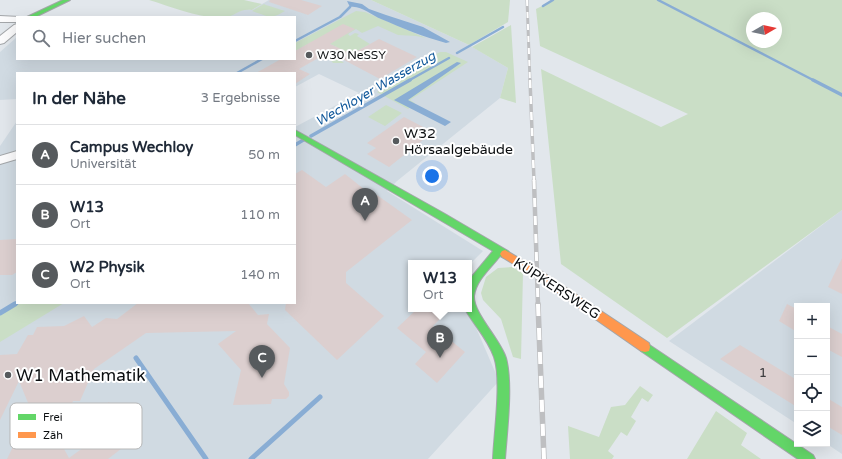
<!DOCTYPE html>
<html lang="de">
<head>
<meta charset="utf-8">
<style>
  :root { --surface:#fff; --page:#f6f6f7; --text:#1f2937; --muted:#747a83; --line:#e0e1e3; --accent:#565a5d }
  body { margin:0; font-family:"Varela Round",sans-serif; background:var(--page); color:var(--text) }
  .controls { position:absolute; right:12px; bottom:12px; display:grid; overflow:hidden; border-radius:0px; box-shadow:0 4px 16px #0002 }
  .controls button { width:36px; height:36px; display:grid; place-items:center; padding:0; border:0; border-bottom:1px solid var(--line); background:var(--surface); color:var(--text); font:20px sans-serif }
  .compass { position:absolute; left:746px; top:12px; width:36px; height:36px; border-radius:50%; background:var(--surface); box-shadow:0 4px 16px #0002; rotate:81deg }
  .you { position:absolute; left:432px; top:176px; width:14px; height:14px; margin:-10px; border:3px solid #fff; border-radius:50%; background:#1a73e8; box-shadow:0 0 0 6px #1a73e833 }
  .badge { display:grid; place-items:center; width:26px; height:26px; border-radius:50%; background:var(--accent); color:#fff; font-size:13px; font-weight:700 }
  .pin { position:absolute; translate:-50% -33px; filter:drop-shadow(0 1px 2px #0008) }
  .pin::after { content:''; position:absolute; top:21px; width:14px; height:12px; background:inherit; clip-path:polygon(0 0,100% 0,50% 100%) }
  .popup { position:absolute; left:408px; top:260px; width:64px; height:52px; box-sizing:border-box; display:grid; place-content:center; border-radius:0px; background:var(--surface); filter:drop-shadow(0 1px 3px #0005); font-size:13px; white-space:nowrap; color:var(--muted) }
  .popup b { font-size:15px; color:var(--text) }
  .popup::after { content:''; position:absolute; left:50%; top:100%; margin-left:-8px; border:8px solid transparent; border-top-color:var(--surface) }
  .list { margin:0; padding:0; list-style:none }
  h2 { display:flex; justify-content:space-between; align-items:center; height:52px; margin:0; padding:0 16px; font-size:17px }
  h2 small { font-size:13px; font-weight:400; color:var(--muted) }
  .list li { display:grid; grid-template-columns:26px 1fr auto; gap:12px; align-items:center; box-sizing:border-box; height:60px; padding:0 16px; border-top:1px solid var(--line) }
  .list b { display:block; font-size:15px; white-space:nowrap }
  .list p { margin:0; font-size:13px; white-space:nowrap; color:var(--muted) }
  .list em { font-size:13px; font-style:normal; color:var(--muted) }
  .icon { flex:none; width:22px; height:22px; fill:none; stroke:currentColor; stroke-width:2; stroke-linecap:round; stroke-linejoin:round }
  .map { position:relative; flex:none; width:842px; height:459px; overflow:hidden }
  .search { position:absolute; background:var(--surface); box-shadow:0 4px 16px #0002; left:16px; top:16px; width:280px; height:44px; display:flex; align-items:center; gap:10px; box-sizing:border-box; padding:0 14px; border-radius:0px; color:var(--muted); font-size:15px }
  .panel { position:absolute; background:var(--surface); box-shadow:0 4px 16px #0002; left:16px; top:72px; width:280px; height:232px; border-radius:0px }
  .map>svg:first-child { display:block }
</style>
</head>
<body>
<div class="map">
<svg width="842" height="459" viewBox="0 0 842 459">
  <rect width="100%" height="100%" fill="#e2e7ec"/>
  <path fill="#d0dae2" d="M 269,0 L 371,0 L 469,45 L 508,68 L 500,98 L 397,181 L 387,191 L 483,251 L 469,265 L 469,263 L 411,263 L 411,309 L 468,309 L 499,381 L 428,459 L 0,459 L 0,146 L 17,121 L 17,303 L 295,303 L 295,127 L 359,93 L 319,74 L 295,87 L 295,73 L 17,73 L 17,99 L 0,100 L 0,52 L 17,37 L 17,59 L 295,59 L 295,17 L 227,17 L 244,9 L 252,10 Z
    M 842,210 L 842,454 L 827,444 L 827,306 L 797,306 L 797,424 L 669,341 Z"/>
  <path fill="#cadec6" fill-rule="evenodd" d="M 149,0 L 244,0 L 262,4 L 252,10 C 239,8 236,16 226,17 C 201,20 173,7 149,0 Z
    M 371,0 L 510,0 L 508,22 L 469,45 Z
    M 554,0 L 842,0 L 842,210 L 667,338 L 561,264 L 541,69 L 661,127 L 688,114 L 540,46 L 536,9 ZM 752,18 L 776,18 L 776,42 L 752,42 Z
    M 264,4 L 266,5 L 285,11 C 270,20 268,16 252,11 Z
    M 356,11 L 365,12 L 426,38 L 416,36 L 398,35 L 378,26 L 362,33 L 356,29 L 348,34 L 350,36 L 355,33 L 359,34 L 357,36 L 370,44 L 340,60 L 344,63 L 333,63 L 329,58 L 337,47 L 318,39 L 295,51 L 295,43 Z
    M 511,25 L 516,103 L 500,98 L 508,68 L 472,47 Z
    M 440,52 L 446,52 L 468,62 L 410,100 L 415,103 L 408,109 L 377,92 L 386,87 L 382,84 Z
    M 386,105 L 402,113 L 385,126 L 368,117 Z
    M 512,267 L 523,273 L 521,359 L 513,357 L 501,319 L 483,300 L 481,293 L 486,277 L 498,268 Z
    M 17,302 L 17,303 L 64,303 L 0,342 L 0,311 Z
    M 640,386 L 653,395 L 648,402 L 642,398 L 631,417 L 636,421 L 627,436 L 621,432 L 608,451 L 614,456 L 612,459 L 570,459 L 568,426 L 599,437 L 611,407 L 625,405 Z
    M 716,411 L 747,433 L 741,445 L 761,459 L 687,459 Z"/>
  <path fill="#89add4" d="M 347,1 L 362,4 L 369,9 L 386,15 L 423,27 L 450,42 L 446,43 C 424,37 402,28 381,19 C 371,15 361,5 350,7 Z
    M 457,62 L 461,63 L 408,100 L 451,122 L 445,126 L 394,100 Z"/>
  <g fill="none" stroke-linecap="round" stroke-linejoin="round">
    <path stroke="#89add4" stroke-width="2.5" d="M 658,0 L 815,81
      M 543,6 L 553,0
      M 295,41 L 340,17 L 350,7
      M 457,53 L 503,27
      M 237,73 L 262,59
      M 408,81 L 449,58"/>
    <path stroke="#89add4" stroke-width="3.5" d="M 813,80 L 842,95
      M 311,136 L 410,80
      M 295,145 L 305,139"/>
    <path stroke="#89add4" stroke-width="4" d="M 13,305 L 17,303"/>
    <path stroke="#89add4" stroke-width="5" d="M 0,313 L 15,304
      M 136,358 L 206,459
      M 251,459 L 320,397"/>
  </g>
  <path fill="#dccfcf" d="M 270,0 L 301,0 L 322,6 L 308,15 L 269,2 Z
    M 343,24 L 355,29 L 330,44 L 352,54 L 379,39 L 417,57 L 380,79 L 329,52 L 299,69 L 310,74 L 295,84 L 295,72 L 256,73 L 281,59 L 295,59 L 295,51 Z
    M 404,117 L 429,130 L 424,134 L 428,136 L 389,167 L 367,154 L 376,148 L 367,143 Z
    M 302,170 L 326,187 L 345,174 L 374,197 L 377,195 L 412,220 L 346,272 L 346,283 L 384,316 L 337,360 L 285,310 L 286,303 L 295,303 L 295,174 Z
    M 17,239 L 17,272 L 12,275 L 0,275 L 0,240 Z
    M 842,258 L 842,294 L 828,287 Z
    M 138,303 L 248,303 L 258,315 L 269,314 L 267,324 L 290,348 L 284,384 L 289,392 L 289,396 L 286,399 L 272,399 L 271,404 L 233,405 L 241,370 L 218,344 L 236,331 L 146,333 L 94,369 L 80,401 L 73,401 L 57,440 L 58,438 L 69,458 L 87,445 L 82,437 L 88,433 L 81,422 L 109,402 L 115,412 L 117,410 L 135,438 L 108,459 L 7,459 L 31,410 L 19,381 L 0,420 L 0,355 L 17,354 L 28,335 L 33,335 L 37,327 L 64,326 L 84,316 L 92,327 L 106,318 L 117,319 Z
    M 787,304 L 797,309 L 797,332 L 779,321 Z
    M 417,309 L 450,309 L 433,326 L 465,352 L 437,383 L 415,364 L 426,352 L 397,328 Z
    M 827,326 L 842,334 L 842,357 L 827,349 Z
    M 740,345 L 797,380 L 797,407 L 720,359 Z
    M 827,398 L 842,407 L 842,435 L 827,426 Z"/>
  <g fill="none" stroke-linecap="round" stroke-linejoin="round">
    <g stroke="#a3a6a9" stroke-width="2">
      <path id="street" d="M 0,16 L 20,17 L 17,17 L 17,22 L 0,22 Z
        M 17,24 L 17,32 L 4,43 L 0,44 L 0,36 L 14,25 Z
        M 17,151 L 17,159 L 0,164 L 0,156 Z"/>
    </g>
    <g stroke="#a3a6a9" stroke-width="2">
      <path id="fast" d="M 63,0 L 70,0 L 35,17 L 27,17 Z
        M 295,130 L 445,214 L 508,251 L 510,254 L 508,257 L 505,258 L 500,256 C 491,268 476,280 474,296 C 473,313 500,339 506,358 C 513,384 507,431 505,459 L 493,459 C 494,433 502,380 494,357 C 488,339 474,325 465,309 L 469,309 L 469,280 L 493,251 L 295,135 Z
        M 645,342 L 813,455 L 815,459 L 798,459 L 641,351 L 640,347 L 641,343 Z"/>
    </g>
    <g stroke="#a3a6a9" stroke-width="2">
      <path id="slow" d="M 505,250 L 541,271 L 649,343 L 650,347 L 649,351 L 645,352 L 641,351 L 535,277 L 502,257 L 500,254 L 502,251 Z"/>
    </g>
    <use href="#street" fill="#fbfbfc" fill-rule="evenodd"/>
    <use href="#fast" fill="#63d668" fill-rule="evenodd"/>
    <use href="#slow" fill="#ff974d" fill-rule="evenodd"/>
    <g stroke="#bebfc1" stroke-width="3">
      <path id="rail-far3" d="M 527,0 L 530,81"/>
    </g>
    <g stroke="#bebfc1" stroke-width="3.5">
      <path id="rail-far2" d="M 530,80 L 534,181"/>
    </g>
    <g stroke="#bebfc1" stroke-width="4.5">
      <path id="rail-far1" d="M 534,180 L 538,305"/>
    </g>
    <g stroke="#bebfc1" stroke-width="5.5">
      <path id="rail" d="M 538,304 L 544,459"/>
    </g>
    <use href="#rail-far3" stroke="#fff" stroke-width="2" stroke-dasharray="6" stroke-linecap="butt"/>
    <use href="#rail-far2" stroke="#fff" stroke-width="2.5" stroke-dasharray="8" stroke-linecap="butt"/>
    <use href="#rail-far1" stroke="#fff" stroke-width="3" stroke-dasharray="9" stroke-linecap="butt"/>
    <use href="#rail" stroke="#fff" stroke-width="4" stroke-dasharray="12" stroke-linecap="butt"/>
  </g>
  <g fill="#565a5d" stroke="#fff" stroke-width="1.5">
    <circle cx="309" cy="55" r="4"/>
    <circle cx="396" cy="141" r="4"/>
    <circle cx="8" cy="375" r="4"/>
  </g>
  <g text-anchor="middle" stroke-width="4" stroke-linejoin="round" paint-order="stroke">
    <g font-size="12" fill="#0b0e10" stroke="#fff" text-anchor="start">
      <text x="317" y="59">W30 NeSSY</text>
    </g>
    <g font-size="13" font-style="italic" fill="#0f579a" stroke="#fff">
      <text transform="translate(375 88) rotate(-30)" y="5">Wechloyer Wasserzug</text>
    </g>
    <g font-size="14" fill="#0b0e10" stroke="#fff" text-anchor="start">
      <text x="404" y="138">W32<tspan x="404" dy="16">Hörsaalgebäude</tspan></text>
    </g>
    <g font-size="14" fill="#0b0e10" stroke="#fff">
      <text transform="translate(557 288) rotate(33)" y="5">KÜPKERSWEG</text>
    </g>
    <g font-size="14" fill="#3f3e40">
      <text x="763" y="377">1</text>
    </g>
    <g font-size="17" fill="#0b0e10" stroke="#fff" text-anchor="start">
      <text x="16" y="381">W1 Mathematik</text>
    </g>
  </g>
  <rect x="10" y="403" width="132" height="46" rx="6" fill="#fff" stroke="#b6b7b7" stroke-width="1"/>
  <rect x="18" y="414" width="18" height="6" fill="#63d668"/>
  <rect x="18" y="432" width="18" height="6" fill="#ff974d"/>
  <g font-size="11" fill="#0b0e10">
    <text x="43" y="421">Frei</text>
    <text x="43" y="439">Zäh</text>
  </g>
</svg>
<div class="controls">
<button>+</button>
<button>−</button>
<button><svg class="icon" aria-label="locate" viewBox="0 0 24 24"><circle cx="12" cy="12" r="6"/><path d="M12 2v4M12 18v4M2 12h4M18 12h4"/></svg></button>
<button><svg class="icon" aria-label="layers" viewBox="0 0 24 24"><path d="M12 4l9 5-9 5-9-5zM3 14l9 5 9-5"/></svg></button>
</div>
<svg class="compass" viewBox="-18 -18 36 36"><path d="M0-13l5 13h-10z" fill="#e53935"/><path d="M0 13l5-13h-10z" fill="#747a83"/></svg>
<div class="you"></div>
<div class="pin badge" style="left:365px;top:221px">A</div>
<div class="pin badge" style="left:440px;top:358px">B</div>
<div class="popup"><b>W13</b>Ort</div>
<div class="pin badge" style="left:262px;top:378px">C</div>
<div class="search"><svg class="icon" aria-label="search" viewBox="0 0 24 24"><circle cx="10" cy="10" r="6"/><path d="M15 15l6 6"/></svg>Hier suchen</div>
<section class="panel">
<h2>In der Nähe<small>3 Ergebnisse</small></h2>
<ul class="list">
<li><span class="badge">A</span><div><b>Campus Wechloy</b><p>Universität</p></div><em>50 m</em></li>
<li><span class="badge">B</span><div><b>W13</b><p>Ort</p></div><em>110 m</em></li>
<li><span class="badge">C</span><div><b>W2 Physik</b><p>Ort</p></div><em>140 m</em></li>
</ul>
</section>
</div>
</body>
</html>
